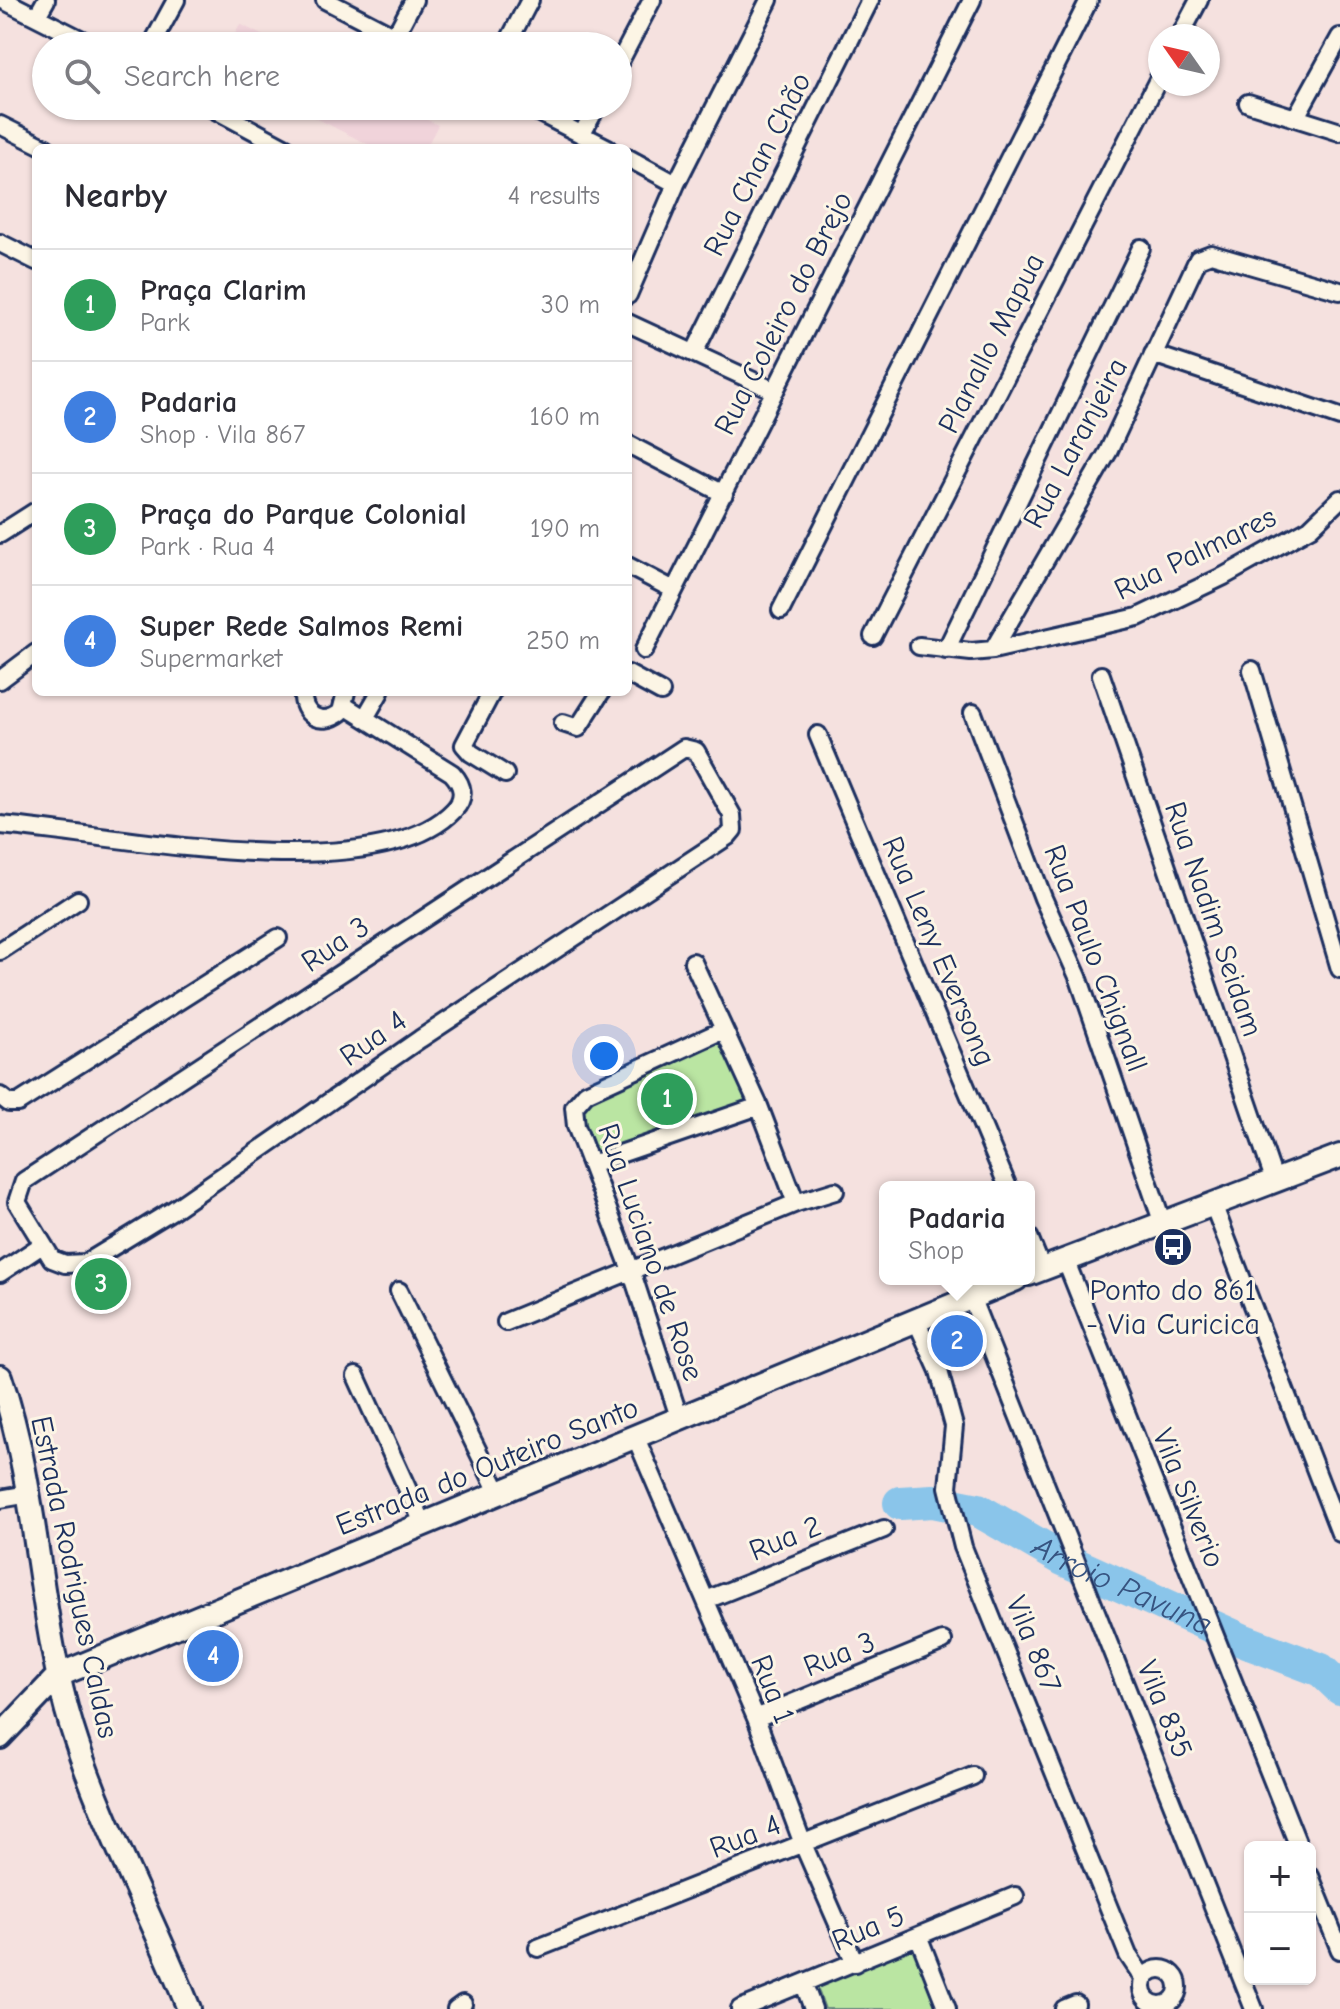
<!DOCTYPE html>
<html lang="en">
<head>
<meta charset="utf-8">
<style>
  :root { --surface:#fff; --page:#f7f7f7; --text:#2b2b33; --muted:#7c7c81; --line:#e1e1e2; --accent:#1b2f5e }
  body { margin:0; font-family:"Comic Neue",sans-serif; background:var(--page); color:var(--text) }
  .controls { position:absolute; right:24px; bottom:24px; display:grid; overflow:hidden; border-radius:12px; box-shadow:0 2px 6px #0004 }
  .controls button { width:72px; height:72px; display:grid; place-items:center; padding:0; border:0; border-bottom:2px solid var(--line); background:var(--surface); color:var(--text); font:40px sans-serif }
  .compass { position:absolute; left:1148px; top:24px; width:72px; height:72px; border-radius:50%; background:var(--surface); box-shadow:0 2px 6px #0004; rotate:304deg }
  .you { position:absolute; left:604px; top:1056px; width:28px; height:28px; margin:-20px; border:6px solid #fff; border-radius:50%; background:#1a73e8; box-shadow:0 0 0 12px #1a73e833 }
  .badge { display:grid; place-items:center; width:52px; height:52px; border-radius:50%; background:var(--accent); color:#fff; font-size:26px; font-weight:700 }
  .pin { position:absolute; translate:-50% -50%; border:4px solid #fff; box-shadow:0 2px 8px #0006 }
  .popup { position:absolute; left:879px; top:1181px; width:156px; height:104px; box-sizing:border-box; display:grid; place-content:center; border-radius:12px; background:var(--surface); filter:drop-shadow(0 2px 6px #0005); font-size:26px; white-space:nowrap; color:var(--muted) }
  .popup b { font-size:30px; color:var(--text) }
  .popup::after { content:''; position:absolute; left:50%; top:100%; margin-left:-16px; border:16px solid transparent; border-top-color:var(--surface) }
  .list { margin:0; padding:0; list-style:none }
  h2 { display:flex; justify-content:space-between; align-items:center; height:104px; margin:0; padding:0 32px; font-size:34px }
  h2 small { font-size:26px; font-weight:400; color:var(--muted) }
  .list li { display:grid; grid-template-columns:52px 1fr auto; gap:24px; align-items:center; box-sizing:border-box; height:112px; padding:0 32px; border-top:2px solid var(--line) }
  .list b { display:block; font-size:30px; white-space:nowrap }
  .list p { margin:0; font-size:26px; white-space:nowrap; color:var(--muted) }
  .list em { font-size:26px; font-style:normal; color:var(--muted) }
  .icon { flex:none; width:44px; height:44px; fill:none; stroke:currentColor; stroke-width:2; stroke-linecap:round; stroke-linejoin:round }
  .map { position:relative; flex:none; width:1340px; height:2009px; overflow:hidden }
  .search { position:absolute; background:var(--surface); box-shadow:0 2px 6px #0004; left:32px; top:32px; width:600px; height:88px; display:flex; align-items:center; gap:20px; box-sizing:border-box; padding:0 28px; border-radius:44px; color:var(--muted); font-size:30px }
  .panel { position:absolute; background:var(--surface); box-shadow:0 2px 6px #0004; left:32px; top:144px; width:600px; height:552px; border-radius:12px }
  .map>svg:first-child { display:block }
</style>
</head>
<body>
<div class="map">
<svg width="1340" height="2009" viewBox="0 0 1340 2009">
  <rect width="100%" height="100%" fill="#f5e1df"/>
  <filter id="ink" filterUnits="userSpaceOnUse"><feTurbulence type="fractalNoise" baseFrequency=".0125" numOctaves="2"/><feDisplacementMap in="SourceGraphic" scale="16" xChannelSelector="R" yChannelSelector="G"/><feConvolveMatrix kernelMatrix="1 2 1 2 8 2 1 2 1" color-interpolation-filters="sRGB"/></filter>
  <g filter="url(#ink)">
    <path fill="#f0d3da" d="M 240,24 L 283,46 L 229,46 Z
      M 292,106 L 400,106 L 438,125 L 426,148 L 375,148 Z"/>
    <path fill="#bae5a2" stroke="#6a8a80" stroke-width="2" d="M 723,1030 L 759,1106 L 591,1164 L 574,1107 Z
      M 102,1257 L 125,1296 L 101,1312 L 78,1272 Z
      M 915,1946 L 938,2009 L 825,2009 L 817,1987 Z"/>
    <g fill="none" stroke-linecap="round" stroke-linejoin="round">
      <path stroke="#8ac5ea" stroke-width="34" id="s1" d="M 900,1503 L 933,1501 L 978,1510 L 1063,1559 L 1244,1641 L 1321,1670 L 1340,1688"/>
      <g stroke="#1b2f5e" stroke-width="22">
        <path id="street" d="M 3,0 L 94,46
          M 325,0 L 414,46
          M 37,16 L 46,0
          M 395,36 L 414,0
          M 1180,36 L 1199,0
          M 151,46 L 176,0
          M 506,46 L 530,0
          M 618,65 L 652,0
          M 1248,103 L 1340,132
          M 208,106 L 286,148
          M 526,106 L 608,148
          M 1296,117 L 1340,37
          M 0,125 L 46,148
          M 582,134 L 597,106
          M 628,158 L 676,184
          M 0,243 L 36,261
          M 628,295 L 676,184 L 769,0
          M 628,323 L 775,391
          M 694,353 L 870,0
          M 1153,354 L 1340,417
          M 628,444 L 724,494
          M 0,534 L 36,511
          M 628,566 L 674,590
          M 781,610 L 1089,0
          M 873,636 L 1160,76
          M 919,646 L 971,652 L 993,650 L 1138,617 L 1224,576 L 1310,528 L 1340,499
          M 644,650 L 972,0
          M 946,650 L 1141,248
          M 993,650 L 1108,452 L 1198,259 L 1211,254 L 1340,291
          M 1252,670 L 1340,969
          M 628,674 L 661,692
          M 1101,675 L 1275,1182
          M 0,680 L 36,653
          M 303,692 C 301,716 322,727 341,712 L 346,692
          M 492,692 L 464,745 L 471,753 L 505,774
          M 973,713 L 1043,898 L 1079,979 L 1163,1224
          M 365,718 L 380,692
          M 563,723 L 578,728 L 601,692
          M 818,735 L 1008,1187
          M 684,748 L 696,751 L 732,815 L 733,830 L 728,836 L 420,1039 L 173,1210 L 86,1263 L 65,1264 L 52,1259 L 17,1202 L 24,1181 Z
          M 0,825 C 105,833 377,892 454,810 C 466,797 463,785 452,773 L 345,706
          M 0,951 L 78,900
          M 693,962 L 759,1106 L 796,1203
          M 0,1096 L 9,1103 L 18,1103 L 278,938
          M 591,1164 L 759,1106
          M 1213,1204 L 1340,1533
          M 1029,1237 L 1042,1269
          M 1065,1259 L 1299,1847
          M 0,1273 L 42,1245
          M 399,1291 L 498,1492
          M 971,1297 L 1254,2009
          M 916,1320 L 939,1371 L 954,1426 L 948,1487 L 963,1547 L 1128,1955 L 1144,1979
          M 506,1322 L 796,1203 L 835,1191
          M 356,1376 L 423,1523
          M 680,1420 L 632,1273 L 576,1126 L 574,1107 L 586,1093 L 723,1030
          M 636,1438 L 756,1718 L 803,1844 L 855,1963
          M 0,1499 L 29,1494
          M 706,1600 L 884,1529
          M 756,1718 L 943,1641
          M 1310,1876 L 1340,1950
          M 919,1938 L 947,2009
          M 538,1948 L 973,1776
          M1142 1987a18 18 0 1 1 36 0a18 18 0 1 1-36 0Z
          M 804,1984 L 813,2009
          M 456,2009 L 463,2004
          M 740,2009 L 1015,1896
          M 1064,2009 L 1076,2004"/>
      </g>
      <g stroke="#1b2f5e" stroke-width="28">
        <path id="secondary" d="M 1029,1274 L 1340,1156
          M 0,1377 C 39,1491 37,1614 72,1728 C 102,1825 152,1915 189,2009
          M 0,1737 L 59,1675 L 1016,1279"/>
      </g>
      <use href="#street" stroke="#fcf5e5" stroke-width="16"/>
      <use href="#secondary" stroke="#fcf5e5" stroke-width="22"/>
    </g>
  </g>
  <defs>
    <g id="bus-disc" transform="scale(2)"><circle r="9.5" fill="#1b2f5e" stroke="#fcf5e5"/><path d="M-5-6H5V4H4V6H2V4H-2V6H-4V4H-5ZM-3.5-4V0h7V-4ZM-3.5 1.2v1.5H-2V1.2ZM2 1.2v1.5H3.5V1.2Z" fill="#fff"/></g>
  </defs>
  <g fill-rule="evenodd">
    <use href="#bus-disc" x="1173" y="1247"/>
  </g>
  <g text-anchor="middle" stroke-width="6" stroke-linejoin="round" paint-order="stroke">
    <g font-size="30" fill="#1b2f5e" stroke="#fcf5e5">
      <text transform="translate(757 164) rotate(-63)" y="10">Rua Chan Chão</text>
      <text transform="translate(783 313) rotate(-63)" y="10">Rua Coleiro do Brejo</text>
      <text transform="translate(991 343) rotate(-63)" y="10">Planallo Mapua</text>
      <text transform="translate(1075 443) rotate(-62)" y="10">Rua Laranjeira</text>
      <text transform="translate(1195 553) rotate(-26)" y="10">Rua Palmares</text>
      <text transform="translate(1214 919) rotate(71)" y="10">Rua Nadim Seidam</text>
      <text transform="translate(335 944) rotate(-34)" y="10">Rua 3</text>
      <text transform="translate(939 951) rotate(67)" y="10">Rua Leny Eversong</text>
      <text transform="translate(1096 958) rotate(69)" y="10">Rua Paulo Chignall</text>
      <text transform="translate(373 1038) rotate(-35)" y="10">Rua 4</text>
      <text transform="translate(651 1252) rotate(71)" y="10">Rua Luciano de Rose</text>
      <text transform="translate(487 1466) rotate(-22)" y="10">Estrada do Outeiro Santo</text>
      <text transform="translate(1189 1498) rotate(68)" y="10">Vila Silverio</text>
      <text transform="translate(785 1538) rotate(-22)" y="10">Rua 2</text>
      <text transform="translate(75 1577) rotate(78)" y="10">Estrada Rodrigues Caldas</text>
      <text transform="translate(1034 1644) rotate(68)" y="10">Vila 867</text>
      <text transform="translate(839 1654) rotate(-22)" y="10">Rua 3</text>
      <text transform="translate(773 1689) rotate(68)" y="10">Rua 1</text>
      <text transform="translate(1165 1709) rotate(68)" y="10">Vila 835</text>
      <text transform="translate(745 1836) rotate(-21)" y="10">Rua 4</text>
      <text transform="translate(868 1928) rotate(-22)" y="10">Rua 5</text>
    </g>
    <g font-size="30" fill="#1b2f5e" stroke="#fcf5e5">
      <text x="1173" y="1300">Ponto do 861<tspan x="1173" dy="34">- Via Curicica</tspan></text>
    </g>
    <g font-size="32" font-style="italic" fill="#375481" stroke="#fcf5e5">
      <text dy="11" stroke="none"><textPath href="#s1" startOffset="242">Arroio Pavuna</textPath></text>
    </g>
  </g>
</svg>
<div class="controls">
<button>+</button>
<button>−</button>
</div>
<svg class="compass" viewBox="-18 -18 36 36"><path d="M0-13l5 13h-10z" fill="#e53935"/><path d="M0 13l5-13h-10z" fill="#7c7c81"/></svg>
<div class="you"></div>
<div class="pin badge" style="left:667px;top:1099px;background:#2e9e5b">1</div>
<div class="pin badge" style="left:957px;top:1341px;background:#3f7fe0">2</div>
<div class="popup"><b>Padaria</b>Shop</div>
<div class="pin badge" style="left:101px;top:1284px;background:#2e9e5b">3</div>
<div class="pin badge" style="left:213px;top:1656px;background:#3f7fe0">4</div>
<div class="search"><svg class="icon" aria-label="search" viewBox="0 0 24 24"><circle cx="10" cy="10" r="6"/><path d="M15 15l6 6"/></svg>Search here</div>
<section class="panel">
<h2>Nearby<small>4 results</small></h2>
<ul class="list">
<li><span class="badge" style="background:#2e9e5b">1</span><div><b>Praça Clarim</b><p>Park</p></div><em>30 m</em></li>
<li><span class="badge" style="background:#3f7fe0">2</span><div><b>Padaria</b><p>Shop · Vila 867</p></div><em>160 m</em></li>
<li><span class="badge" style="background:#2e9e5b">3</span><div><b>Praça do Parque Colonial</b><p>Park · Rua 4</p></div><em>190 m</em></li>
<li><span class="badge" style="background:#3f7fe0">4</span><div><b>Super Rede Salmos Remi</b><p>Supermarket</p></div><em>250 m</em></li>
</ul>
</section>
</div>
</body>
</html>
